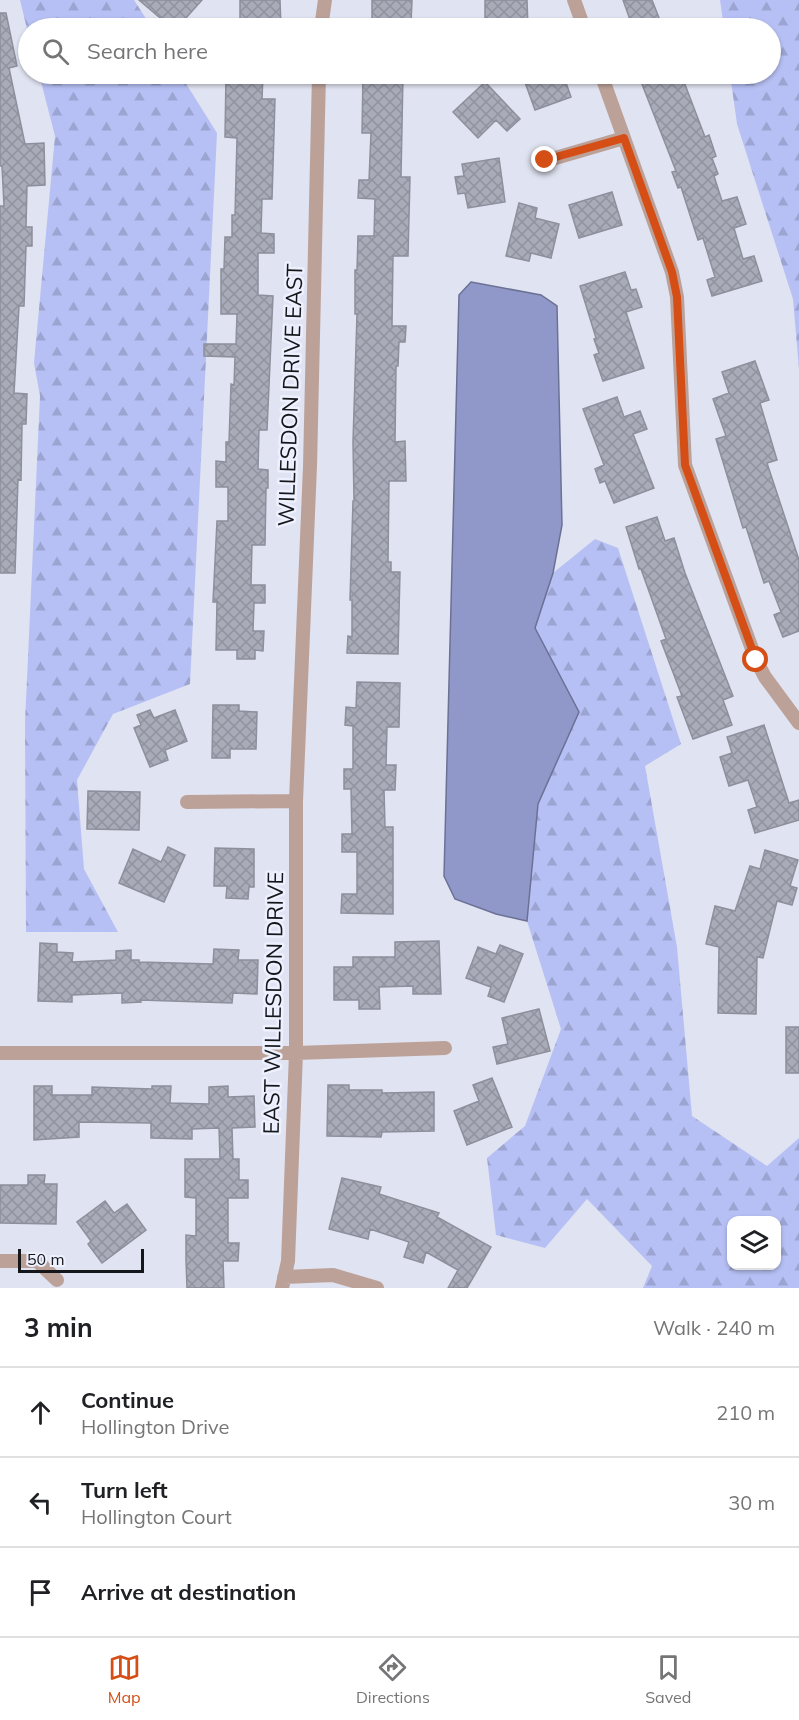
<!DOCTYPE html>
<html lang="en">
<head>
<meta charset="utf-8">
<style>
  :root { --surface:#fff; --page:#f2f2f2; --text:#202124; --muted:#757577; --line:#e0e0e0; --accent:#d44e16 }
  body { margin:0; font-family:Mulish,sans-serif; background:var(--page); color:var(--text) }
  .controls { position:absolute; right:18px; bottom:18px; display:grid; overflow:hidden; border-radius:12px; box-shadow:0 2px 4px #0004 }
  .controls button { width:54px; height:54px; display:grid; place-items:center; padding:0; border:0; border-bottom:2px solid var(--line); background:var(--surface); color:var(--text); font:30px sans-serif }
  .scale { position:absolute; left:18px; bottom:15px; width:126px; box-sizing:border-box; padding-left:6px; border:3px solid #15161a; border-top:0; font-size:16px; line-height:21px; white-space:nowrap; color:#15161a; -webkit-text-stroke:4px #edf0fe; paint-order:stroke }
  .stop { position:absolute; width:18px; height:18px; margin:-14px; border:4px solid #d44e16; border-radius:50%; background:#fff }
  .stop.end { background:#d44e16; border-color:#fff; box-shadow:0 2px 6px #0008 }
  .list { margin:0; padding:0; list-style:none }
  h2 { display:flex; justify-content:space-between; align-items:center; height:78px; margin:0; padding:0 24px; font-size:26px }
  h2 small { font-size:20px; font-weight:400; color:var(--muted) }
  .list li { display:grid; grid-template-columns:39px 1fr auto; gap:18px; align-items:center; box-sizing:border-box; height:90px; padding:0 24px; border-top:2px solid var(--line) }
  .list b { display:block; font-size:22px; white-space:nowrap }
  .list p { margin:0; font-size:20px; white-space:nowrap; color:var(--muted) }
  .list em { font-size:20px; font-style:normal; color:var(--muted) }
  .icon { flex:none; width:33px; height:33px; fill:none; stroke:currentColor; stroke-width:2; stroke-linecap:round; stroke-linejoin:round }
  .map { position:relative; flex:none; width:799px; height:1288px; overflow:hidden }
  .search { position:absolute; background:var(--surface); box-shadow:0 2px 4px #0004; left:18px; right:18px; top:18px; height:66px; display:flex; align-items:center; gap:15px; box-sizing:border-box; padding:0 21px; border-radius:33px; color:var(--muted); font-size:22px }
  .sheet { height:348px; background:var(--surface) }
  nav { display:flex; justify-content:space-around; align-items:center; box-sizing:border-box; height:84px; border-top:2px solid var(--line); background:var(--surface); font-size:16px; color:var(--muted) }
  nav a { display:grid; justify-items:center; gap:3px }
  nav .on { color:var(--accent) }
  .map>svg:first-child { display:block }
</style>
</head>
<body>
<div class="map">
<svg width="799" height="1288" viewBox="0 0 799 1288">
  <defs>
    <pattern id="forest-firs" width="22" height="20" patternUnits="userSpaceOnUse" patternTransform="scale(1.5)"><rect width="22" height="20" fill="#b7c0f4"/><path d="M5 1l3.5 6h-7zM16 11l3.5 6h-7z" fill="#9ca4d1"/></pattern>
    <pattern id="building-cross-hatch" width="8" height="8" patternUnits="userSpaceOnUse" patternTransform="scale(1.5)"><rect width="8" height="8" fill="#a8abb8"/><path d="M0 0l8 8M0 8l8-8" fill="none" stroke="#90929e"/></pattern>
  </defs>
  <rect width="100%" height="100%" fill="#e0e3f1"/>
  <path fill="url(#forest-firs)" fill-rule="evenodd" d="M 20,0 L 134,0 L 152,28 L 28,28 L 28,33 Z
    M 720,0 L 799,0 L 799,369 L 793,299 L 737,124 L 730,74 L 770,74 L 770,28 L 724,28 Z
    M 39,74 L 180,74 L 217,133 L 190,684 L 113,714 L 77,780 L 84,869 L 118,932 L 26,932 L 25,722 L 40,396 L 34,363 L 55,136 Z
    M 595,539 L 618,548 L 681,744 L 645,766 L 677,947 L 692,1116 L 767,1166 L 799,1138 L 799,1288 L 643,1288 L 652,1266 L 587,1199 L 545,1248 L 496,1235 L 487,1158 L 525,1126 L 561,1029 L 527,921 L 538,804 L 579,712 L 535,628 L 553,573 ZM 732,1220 L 776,1220 L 776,1266 L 732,1266 Z"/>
  <path fill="#9098ca" stroke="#6b7195" stroke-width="1.5" d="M 471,282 L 541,295 L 557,306 L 562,525 L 553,573 L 535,628 L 579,712 L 538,804 L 527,921 L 496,914 L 455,899 L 444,876 L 459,295 Z"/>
  <path fill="url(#building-cross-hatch)" stroke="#8d8f9c" stroke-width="1.5" d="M 139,0 L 202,0 L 177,28 L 172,28 Z
    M 240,0 L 280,0 L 281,28 L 240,28 Z
    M 372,0 L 412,0 L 411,23 L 372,23 Z
    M 485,0 L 527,0 L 528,28 L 485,28 Z
    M 623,0 L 652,0 L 663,28 L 633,28 Z
    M 0,13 L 6,13 L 17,66 L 9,68 L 25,144 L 44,143 L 45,185 L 27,186 L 26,227 L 32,227 L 32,246 L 26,246 L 24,306 L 19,306 L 14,393 L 27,394 L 26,424 L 22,424 L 21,480 L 18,479 L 15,573 L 0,573 L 0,206 L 4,206 L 2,166 L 0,166 Z
    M 226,74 L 263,74 L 262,99 L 275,99 L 272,199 L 262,199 L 261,233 L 274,234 L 274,253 L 258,253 L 258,295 L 273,296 L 267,430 L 259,430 L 258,469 L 268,470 L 268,488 L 266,488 L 265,545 L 252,545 L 251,585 L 265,585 L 265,603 L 254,603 L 253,631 L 264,631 L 263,651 L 255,650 L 255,659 L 237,659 L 237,650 L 216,650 L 217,602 L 213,602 L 217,521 L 228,521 L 228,487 L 216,487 L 216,461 L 226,462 L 226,442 L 229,442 L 231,384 L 234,385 L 235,357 L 204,356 L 204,344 L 236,344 L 237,314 L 221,314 L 221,269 L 224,269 L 225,237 L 232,237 L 232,215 L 235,215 L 237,138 L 225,137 Z
    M 363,74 L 403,74 L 401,177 L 410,177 L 408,256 L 393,256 L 392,326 L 406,326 L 405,342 L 399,342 L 398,366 L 396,366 L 395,442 L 405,441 L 406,481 L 389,481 L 388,562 L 391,562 L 391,572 L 400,572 L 398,654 L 347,653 L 348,636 L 352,637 L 352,600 L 350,600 L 353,501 L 354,501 L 353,442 L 357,314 L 355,314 L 355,270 L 357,270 L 358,236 L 374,236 L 375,199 L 358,198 L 359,180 L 369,180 L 371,133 L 362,133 Z
    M 522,74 L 563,74 L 571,97 L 535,110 Z
    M 638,74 L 681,74 L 705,137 L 709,135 L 716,156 L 712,158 L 718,174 L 714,176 L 722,201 L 737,197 L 746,224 L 734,228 L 743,259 L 754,256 L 762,281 L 712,296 L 707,280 L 715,277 L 703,238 L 698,240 L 681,187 L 678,188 L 672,172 L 676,171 Z
    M 485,82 L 520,119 L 507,131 L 496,120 L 478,138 L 453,112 Z
    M 499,158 L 505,202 L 468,208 L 465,193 L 458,194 L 455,177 L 464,176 L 462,164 Z
    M 612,192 L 622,225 L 579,238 L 569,205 Z
    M 519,203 L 537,208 L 535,218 L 559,224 L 551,258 L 531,253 L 529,261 L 506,256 Z
    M 625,272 L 631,290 L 636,289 L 642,307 L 626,312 L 644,368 L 603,381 L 594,355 L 599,353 L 594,339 L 596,338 L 580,286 Z
    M 755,361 L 769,400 L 760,403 L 777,460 L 767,463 L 799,560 L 799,631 L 783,637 L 774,615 L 781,612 L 769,581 L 764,583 L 746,527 L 743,528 L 716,439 L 726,436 L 713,399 L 729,393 L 722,372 Z
    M 617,397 L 624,417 L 640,411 L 647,429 L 633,434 L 654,488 L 614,503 L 605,481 L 600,483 L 595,469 L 604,465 L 583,409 Z
    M 657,517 L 665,541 L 674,538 L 685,573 L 733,696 L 723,700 L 732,725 L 693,739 L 677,697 L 682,696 L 661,641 L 666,639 L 641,569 L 639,569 L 626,527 Z
    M 357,682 L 400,683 L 399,727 L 387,727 L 386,765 L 396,765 L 395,790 L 384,790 L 385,827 L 393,827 L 393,914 L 341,913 L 342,894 L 357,894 L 357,852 L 342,852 L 342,834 L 352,834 L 351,789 L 344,789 L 344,769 L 353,769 L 353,726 L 345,725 L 346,707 L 356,708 Z
    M 213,705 L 239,705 L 239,711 L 257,712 L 256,749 L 230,749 L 230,758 L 212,758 Z
    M 150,710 L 154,718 L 175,710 L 187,741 L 165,750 L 168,760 L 150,767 L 134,728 L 141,725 L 137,715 Z
    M 764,725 L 789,803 L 799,800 L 799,820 L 755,833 L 748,810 L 757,807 L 748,780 L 729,786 L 720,757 L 732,753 L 727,737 Z
    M 88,791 L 140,792 L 139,830 L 87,829 Z
    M 168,847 L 185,855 L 164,902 L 119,883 L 133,849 L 161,862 Z
    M 215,848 L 254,849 L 254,887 L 249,887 L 248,899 L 226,898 L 227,886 L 214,886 Z
    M 765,850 L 798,860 L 790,886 L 797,888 L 792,905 L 777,901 L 763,958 L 757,957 L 756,1014 L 718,1013 L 719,947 L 706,944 L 715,906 L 735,911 L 750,866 L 760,869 Z
    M 439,941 L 441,994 L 413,994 L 413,986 L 379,987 L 380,1009 L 359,1009 L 359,1000 L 334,1000 L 334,967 L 353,967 L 353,957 L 395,957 L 395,942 Z
    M 40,943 L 57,944 L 57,952 L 73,953 L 72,962 L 116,960 L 116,951 L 131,950 L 131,960 L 139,960 L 139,962 L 213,964 L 214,949 L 239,950 L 238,960 L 258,960 L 257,994 L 233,993 L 232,1003 L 140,1000 L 141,1002 L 122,1003 L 122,993 L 72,995 L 72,1002 L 38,1001 Z
    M 500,945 L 523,954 L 504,1002 L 488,996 L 491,987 L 466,978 L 478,947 L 496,954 Z
    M 539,1009 L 550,1051 L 497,1064 L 493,1047 L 508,1044 L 502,1018 Z
    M 786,1027 L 799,1027 L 799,1073 L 786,1073 Z
    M 492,1078 L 512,1127 L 467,1145 L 454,1111 L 479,1101 L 473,1085 Z
    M 328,1085 L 349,1085 L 349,1090 L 382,1090 L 382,1093 L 434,1092 L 434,1131 L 382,1132 L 381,1137 L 327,1136 Z
    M 34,1086 L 52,1086 L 52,1095 L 92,1095 L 92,1087 L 152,1089 L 152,1086 L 171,1086 L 170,1103 L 209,1104 L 209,1087 L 228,1086 L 228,1097 L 254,1096 L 255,1127 L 232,1128 L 233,1159 L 239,1159 L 239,1180 L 248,1180 L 248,1198 L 228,1198 L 228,1243 L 239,1243 L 238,1261 L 223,1261 L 224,1288 L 187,1288 L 186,1260 L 186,1235 L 196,1236 L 196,1198 L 185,1197 L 185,1159 L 220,1159 L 219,1128 L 192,1129 L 192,1139 L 151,1138 L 151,1123 L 79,1122 L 79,1137 L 34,1140 Z
    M 28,1175 L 45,1175 L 44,1184 L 57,1184 L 56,1224 L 0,1223 L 0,1185 L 28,1185 Z
    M 342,1178 L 381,1187 L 379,1194 L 439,1213 L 437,1217 L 491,1247 L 467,1288 L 448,1288 L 458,1270 L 426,1252 L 423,1263 L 404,1257 L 409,1242 L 370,1229 L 368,1239 L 329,1229 Z
    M 105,1201 L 114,1213 L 127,1204 L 146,1230 L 102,1263 L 88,1244 L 91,1241 L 77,1222 Z"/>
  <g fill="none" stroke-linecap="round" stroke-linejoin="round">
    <path stroke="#bca199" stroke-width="14" d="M 574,0 L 584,28
      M 321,28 L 325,0
      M 601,74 L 672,272 L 677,297 L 685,465 L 756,660 L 765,677 L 799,723
      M 545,161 L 624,138
      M 187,802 L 296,801
      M 0,1053 L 296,1053 L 445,1048
      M 0,1261 L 37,1261 L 57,1280
      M 284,1277 L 333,1275 L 377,1288
      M 282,1288 L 288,1261 L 296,1053 L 296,801 L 310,466 L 319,74"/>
  </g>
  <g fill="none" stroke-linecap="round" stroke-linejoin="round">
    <path stroke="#d44e16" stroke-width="8" d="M 545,160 L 624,138 L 672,272 L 677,297 L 685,465 L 756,660"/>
  </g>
  <g text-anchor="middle" stroke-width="5" stroke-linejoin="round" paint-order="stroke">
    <g font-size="22" fill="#15161a" stroke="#edf0fe">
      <text transform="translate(290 395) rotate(-88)" y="8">WILLESDON DRIVE EAST</text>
      <text transform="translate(273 1003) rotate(-89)" y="8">EAST WILLESDON DRIVE</text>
    </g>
  </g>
</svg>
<div class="controls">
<button><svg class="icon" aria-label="layers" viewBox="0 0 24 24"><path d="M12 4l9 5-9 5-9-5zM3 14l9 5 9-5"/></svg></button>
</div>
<div class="scale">50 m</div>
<div class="stop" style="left:756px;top:660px"></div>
<div class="stop end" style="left:545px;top:160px"></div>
<div class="search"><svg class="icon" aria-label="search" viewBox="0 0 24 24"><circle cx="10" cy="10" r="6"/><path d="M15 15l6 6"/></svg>Search here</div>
</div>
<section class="sheet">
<h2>3 min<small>Walk · 240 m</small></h2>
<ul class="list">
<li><svg class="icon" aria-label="ahead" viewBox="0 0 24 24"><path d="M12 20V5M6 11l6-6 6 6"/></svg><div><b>Continue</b><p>Hollington Drive</p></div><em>210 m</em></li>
<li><svg class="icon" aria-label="left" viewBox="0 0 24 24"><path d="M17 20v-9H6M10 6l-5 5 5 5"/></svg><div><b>Turn left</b><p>Hollington Court</p></div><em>30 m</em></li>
<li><svg class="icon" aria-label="arrive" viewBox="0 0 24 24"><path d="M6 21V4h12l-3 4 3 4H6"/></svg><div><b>Arrive at destination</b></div></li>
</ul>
</section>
<nav>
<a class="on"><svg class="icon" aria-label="map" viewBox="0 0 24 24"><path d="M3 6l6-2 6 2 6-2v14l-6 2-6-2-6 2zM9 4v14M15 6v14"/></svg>Map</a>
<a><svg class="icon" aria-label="directions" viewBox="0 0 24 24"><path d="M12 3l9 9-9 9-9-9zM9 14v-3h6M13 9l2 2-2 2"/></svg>Directions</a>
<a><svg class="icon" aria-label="saved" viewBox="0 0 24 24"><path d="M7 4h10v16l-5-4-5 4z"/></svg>Saved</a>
</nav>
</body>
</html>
